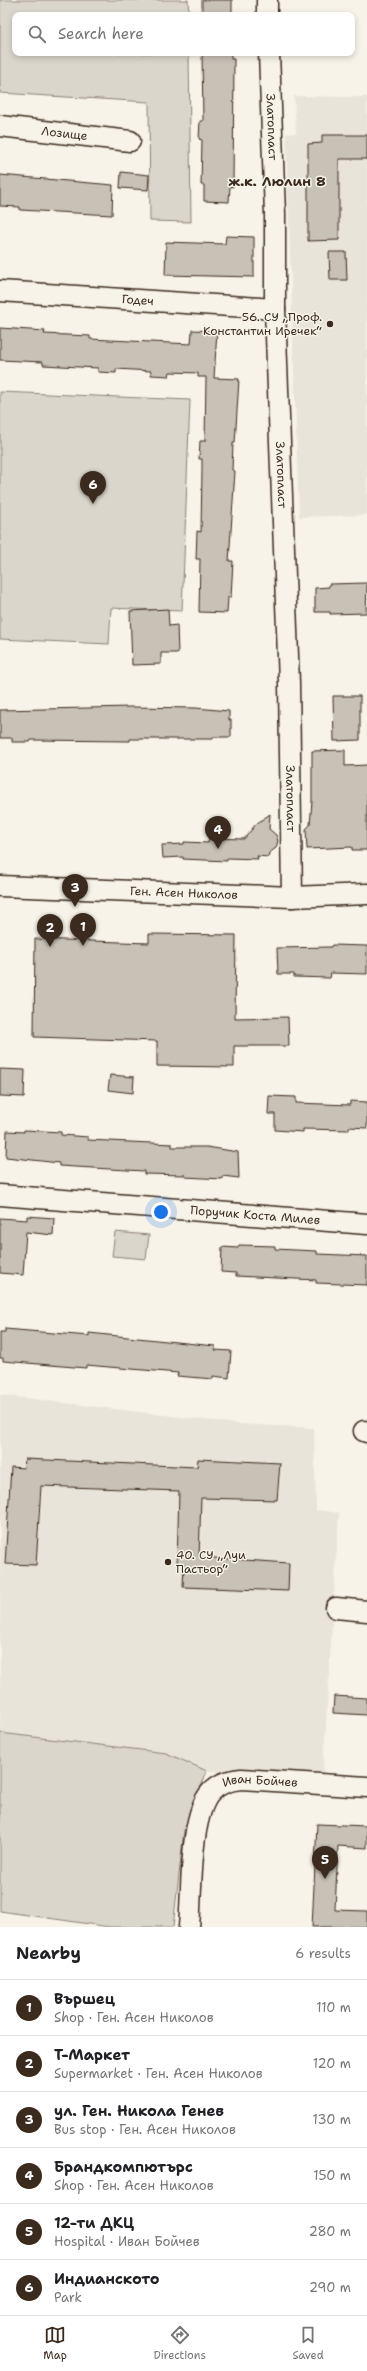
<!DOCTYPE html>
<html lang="en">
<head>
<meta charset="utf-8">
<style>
  :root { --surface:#fff; --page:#f6f6f6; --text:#202124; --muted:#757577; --line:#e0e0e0; --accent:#3b2a1e }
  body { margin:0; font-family:"Shantell Sans",sans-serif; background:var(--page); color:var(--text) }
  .you { position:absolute; left:161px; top:1212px; width:14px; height:14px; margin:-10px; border:3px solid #fff; border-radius:50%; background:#1a73e8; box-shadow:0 0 0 6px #1a73e833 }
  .badge { display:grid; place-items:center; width:26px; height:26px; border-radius:50%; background:var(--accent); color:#fff; font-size:13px; font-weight:700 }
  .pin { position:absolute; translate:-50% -33px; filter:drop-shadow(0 1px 2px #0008) }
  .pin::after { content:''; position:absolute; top:21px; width:14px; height:12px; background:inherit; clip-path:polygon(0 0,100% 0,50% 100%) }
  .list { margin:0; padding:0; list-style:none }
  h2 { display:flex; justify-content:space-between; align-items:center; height:52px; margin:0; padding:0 16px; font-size:17px }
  h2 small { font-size:13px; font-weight:400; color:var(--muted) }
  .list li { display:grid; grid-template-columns:26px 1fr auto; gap:12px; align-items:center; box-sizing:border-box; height:56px; padding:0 16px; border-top:1px solid var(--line) }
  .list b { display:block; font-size:15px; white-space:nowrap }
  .list p { margin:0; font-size:13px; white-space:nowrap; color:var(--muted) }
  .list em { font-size:13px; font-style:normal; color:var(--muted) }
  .icon { flex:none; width:22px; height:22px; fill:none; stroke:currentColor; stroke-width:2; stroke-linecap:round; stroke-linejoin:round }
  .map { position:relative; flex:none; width:367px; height:1927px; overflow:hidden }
  .search { position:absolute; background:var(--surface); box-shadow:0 2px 6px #0003; left:12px; right:12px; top:12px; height:44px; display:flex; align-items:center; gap:10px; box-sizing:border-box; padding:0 14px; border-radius:8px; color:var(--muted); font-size:15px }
  .sheet { height:388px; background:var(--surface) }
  nav { display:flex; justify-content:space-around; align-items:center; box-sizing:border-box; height:56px; border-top:1px solid var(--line); background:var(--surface); font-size:11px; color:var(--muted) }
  nav a { display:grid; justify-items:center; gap:2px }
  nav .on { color:var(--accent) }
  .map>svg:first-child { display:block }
</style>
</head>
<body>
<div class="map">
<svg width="367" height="1927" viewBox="0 0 367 1927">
  <rect width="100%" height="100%" fill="#f7f3e8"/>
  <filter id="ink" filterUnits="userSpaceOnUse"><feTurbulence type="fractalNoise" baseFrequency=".025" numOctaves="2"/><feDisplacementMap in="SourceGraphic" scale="8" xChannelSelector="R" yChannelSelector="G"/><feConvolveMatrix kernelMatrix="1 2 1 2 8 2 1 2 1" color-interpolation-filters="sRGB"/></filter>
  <g filter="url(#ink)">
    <path fill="#e9e4d9" d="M 294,96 L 367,97 L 367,515 L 299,517 L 286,134 L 296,133 Z
      M 0,1395 L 238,1424 L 314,1428 L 316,1510 L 339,1513 L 323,1773 L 207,1771 L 166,1753 L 0,1733 Z"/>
    <path fill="#dbd6cb" stroke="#8b8074" d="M 0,0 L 188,0 L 189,15 L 15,15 L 15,53 L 189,53 L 191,222 L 150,221 L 149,102 L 0,93 Z
      M 0,392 L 190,400 L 182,611 L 111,608 L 109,644 L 0,639 Z
      M 115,1232 L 149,1235 L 146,1259 L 112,1256 Z
      M 0,1733 L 166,1753 L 207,1771 L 184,1830 L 173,1927 L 110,1927 L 0,1911 Z"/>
    <path fill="#c8c1b6" stroke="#3b2a1e" d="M 202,0 L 232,0 L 232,15 L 202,15 Z
      M 202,53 L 231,53 L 231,59 L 234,59 L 233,187 L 230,186 L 229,202 L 204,201 L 204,185 L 201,185 L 202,140 L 199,139 L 200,121 L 203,121 Z
      M 322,135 L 367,135 L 367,159 L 339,159 L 339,240 L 308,241 L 308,144 L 322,143 Z
      M 121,172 L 149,175 L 148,190 L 120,188 Z
      M 0,175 L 113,185 L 112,215 L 20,210 L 20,207 L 0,206 Z
      M 226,236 L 254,237 L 254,277 L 165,275 L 166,242 L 225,244 Z
      M 329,252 L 346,252 L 347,280 L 330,280 Z
      M 0,328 L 45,331 L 44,334 L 90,336 L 90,339 L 191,344 L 192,330 L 217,331 L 214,378 L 239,379 L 235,443 L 233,443 L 232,470 L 235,471 L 229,561 L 233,561 L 231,597 L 228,597 L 227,613 L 199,612 L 200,559 L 196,559 L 197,531 L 201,532 L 202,469 L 202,459 L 199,459 L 200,441 L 205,441 L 206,377 L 198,377 L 198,373 L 170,372 L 169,376 L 151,375 L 151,371 L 116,369 L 116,373 L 98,372 L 98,368 L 43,365 L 43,362 L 0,360 Z
      M 367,583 L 366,613 L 330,614 L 330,612 L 315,612 L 315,588 L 329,587 L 329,584 Z
      M 168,609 L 169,626 L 177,625 L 178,653 L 161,653 L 161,664 L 132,665 L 130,611 Z
      M 333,696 L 360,696 L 360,740 L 334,741 Z
      M 131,707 L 196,708 L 229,711 L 229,720 L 231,720 L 231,737 L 213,737 L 213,739 L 130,739 L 130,741 L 31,740 L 30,742 L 12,742 L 12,738 L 0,738 L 0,710 Z
      M 345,750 L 345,766 L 367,765 L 367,850 L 352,850 L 352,847 L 307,849 L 306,829 L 310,825 L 312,801 L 312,751 Z
      M 270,814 L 269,829 L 276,835 L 278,841 L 276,848 L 269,853 L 268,857 L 257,856 L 258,859 L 227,858 L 227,861 L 183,859 L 183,857 L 163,858 L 162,845 L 184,844 L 184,842 L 208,843 L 209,838 L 244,839 L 256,824 Z
      M 149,934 L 236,935 L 235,1018 L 288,1017 L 289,1046 L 234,1046 L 234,1067 L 157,1066 L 157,1041 L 34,1037 L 35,939 L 149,943 Z
      M 332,945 L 367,946 L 367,974 L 331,973 L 330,978 L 294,977 L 294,974 L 278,974 L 277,948 L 331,947 Z
      M 0,1069 L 25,1070 L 24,1097 L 0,1096 Z
      M 110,1075 L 134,1077 L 133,1093 L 108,1090 Z
      M 269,1096 L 296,1097 L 296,1103 L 350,1105 L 350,1101 L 367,1102 L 367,1128 L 349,1127 L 349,1130 L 303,1129 L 303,1132 L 275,1130 L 275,1114 L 268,1114 Z
      M 24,1130 L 61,1132 L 61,1135 L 88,1137 L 88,1140 L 172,1144 L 172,1147 L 207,1147 L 238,1152 L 239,1178 L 222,1176 L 222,1179 L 185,1177 L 185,1175 L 144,1174 L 144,1171 L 59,1166 L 59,1163 L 6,1157 L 7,1131 L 24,1132 Z
      M 27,1216 L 54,1218 L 53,1235 L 26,1232 L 23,1275 L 0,1273 L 0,1218 L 27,1220 Z
      M 239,1245 L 275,1246 L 275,1249 L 317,1251 L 317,1254 L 367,1256 L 367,1285 L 316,1283 L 316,1280 L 236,1276 L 236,1273 L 221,1272 L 222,1247 L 238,1248 Z
      M 5,1329 L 89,1336 L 89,1333 L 215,1346 L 215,1350 L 231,1351 L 229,1378 L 213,1376 L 213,1379 L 177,1376 L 178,1373 L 86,1365 L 86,1368 L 3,1361 L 3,1358 L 0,1358 L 0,1332 L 5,1332 Z
      M 25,1459 L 197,1467 L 198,1459 L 280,1463 L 277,1500 L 201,1498 L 199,1557 L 289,1563 L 288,1591 L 183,1587 L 184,1564 L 177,1564 L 179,1491 L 41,1486 L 36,1565 L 5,1564 L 11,1467 L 24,1468 Z
      M 334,1696 L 367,1698 L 367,1715 L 333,1713 Z
      M 317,1824 L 367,1826 L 367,1848 L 338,1846 L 335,1910 L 367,1911 L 367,1927 L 312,1927 Z"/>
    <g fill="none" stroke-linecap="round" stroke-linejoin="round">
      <g stroke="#3b2a1e" stroke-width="23">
        <g id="minor">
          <path d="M 267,0 L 267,15"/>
          <path id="s1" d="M 269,53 L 275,214 L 275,309 L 289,683 L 292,897"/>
          <path id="s2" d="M 0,126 L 130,141"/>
          <path id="s3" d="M 0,291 L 275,309"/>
          <path id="s4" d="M 0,886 L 292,897 L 367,894"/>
          <path id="s5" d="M 0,1195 L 367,1224"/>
          <path d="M 364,1431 L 367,1432"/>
          <path d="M 336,1608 L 367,1611"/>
          <path id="s6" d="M 189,1927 C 192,1895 189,1815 211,1792 C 219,1783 230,1780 241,1779 L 367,1787"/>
        </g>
      </g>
      <use href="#minor" stroke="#f7f3e8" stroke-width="20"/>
    </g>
  </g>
  <g fill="#3b2a1e" stroke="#f7f3e8" stroke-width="1.5">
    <circle cx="330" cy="324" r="4"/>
    <circle cx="168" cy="1562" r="4"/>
  </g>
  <g text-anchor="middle" stroke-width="3" stroke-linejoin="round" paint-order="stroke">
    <g font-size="12" fill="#3b2a1e" stroke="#f7f3e8">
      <text dy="4" stroke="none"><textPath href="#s1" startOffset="74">Златопласт</textPath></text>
      <text dy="4" stroke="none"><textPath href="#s2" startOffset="65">Лозище</textPath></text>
      <text dy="4" stroke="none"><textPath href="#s3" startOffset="138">Годеч</textPath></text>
      <text dy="4" stroke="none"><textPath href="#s1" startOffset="422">Златопласт</textPath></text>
      <text dy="4" stroke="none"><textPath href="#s1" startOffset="746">Златопласт</textPath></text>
      <text dy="4" stroke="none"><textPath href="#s4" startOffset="184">Ген. Асен Николов</textPath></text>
      <text dy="4" stroke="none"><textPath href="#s5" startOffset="256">Поручик Коста Милев</textPath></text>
      <text dy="4" stroke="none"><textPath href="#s6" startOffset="191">Иван Бойчев</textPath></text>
    </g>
    <g font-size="12" fill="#3b2a1e" stroke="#f7f3e8" text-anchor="end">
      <text x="322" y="321">56. СУ „Проф.<tspan x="322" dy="14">Константин Иречек“</tspan></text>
      <text x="176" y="1559" text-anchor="start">40. СУ „Луи<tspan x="176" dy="14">Пастьор“</tspan></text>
    </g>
    <g font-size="14" font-weight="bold" fill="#3b2a1e" stroke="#f7f3e8">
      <text x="277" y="186">ж.к. Люлин 8</text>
    </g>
  </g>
</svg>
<div class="you"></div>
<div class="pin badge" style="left:83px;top:946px">1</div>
<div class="pin badge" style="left:50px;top:947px">2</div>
<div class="pin badge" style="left:75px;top:907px">3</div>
<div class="pin badge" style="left:218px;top:849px">4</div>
<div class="pin badge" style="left:325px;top:1879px">5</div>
<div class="pin badge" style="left:93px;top:504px">6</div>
<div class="search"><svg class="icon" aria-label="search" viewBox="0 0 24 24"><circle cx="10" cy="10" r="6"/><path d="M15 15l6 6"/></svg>Search here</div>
</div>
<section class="sheet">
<h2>Nearby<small>6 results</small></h2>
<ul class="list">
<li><span class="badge">1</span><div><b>Вършец</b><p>Shop · Ген. Асен Николов</p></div><em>110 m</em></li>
<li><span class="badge">2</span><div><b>Т-Маркет</b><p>Supermarket · Ген. Асен Николов</p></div><em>120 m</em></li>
<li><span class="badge">3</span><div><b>ул. Ген. Никола Генев</b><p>Bus stop · Ген. Асен Николов</p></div><em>130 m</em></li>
<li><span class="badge">4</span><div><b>Брандкомпютърс</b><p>Shop · Ген. Асен Николов</p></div><em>150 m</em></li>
<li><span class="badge">5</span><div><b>12-ти ДКЦ</b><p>Hospital · Иван Бойчев</p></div><em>280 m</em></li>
<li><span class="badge">6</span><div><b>Индианското</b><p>Park</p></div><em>290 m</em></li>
</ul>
</section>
<nav>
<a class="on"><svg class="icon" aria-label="map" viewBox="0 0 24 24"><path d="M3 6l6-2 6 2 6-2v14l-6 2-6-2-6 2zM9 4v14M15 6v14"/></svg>Map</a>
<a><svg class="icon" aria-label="directions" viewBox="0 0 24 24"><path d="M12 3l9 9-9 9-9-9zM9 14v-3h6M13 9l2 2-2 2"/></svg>Directions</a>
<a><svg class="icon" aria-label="saved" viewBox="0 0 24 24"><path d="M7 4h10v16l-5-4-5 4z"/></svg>Saved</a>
</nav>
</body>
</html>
